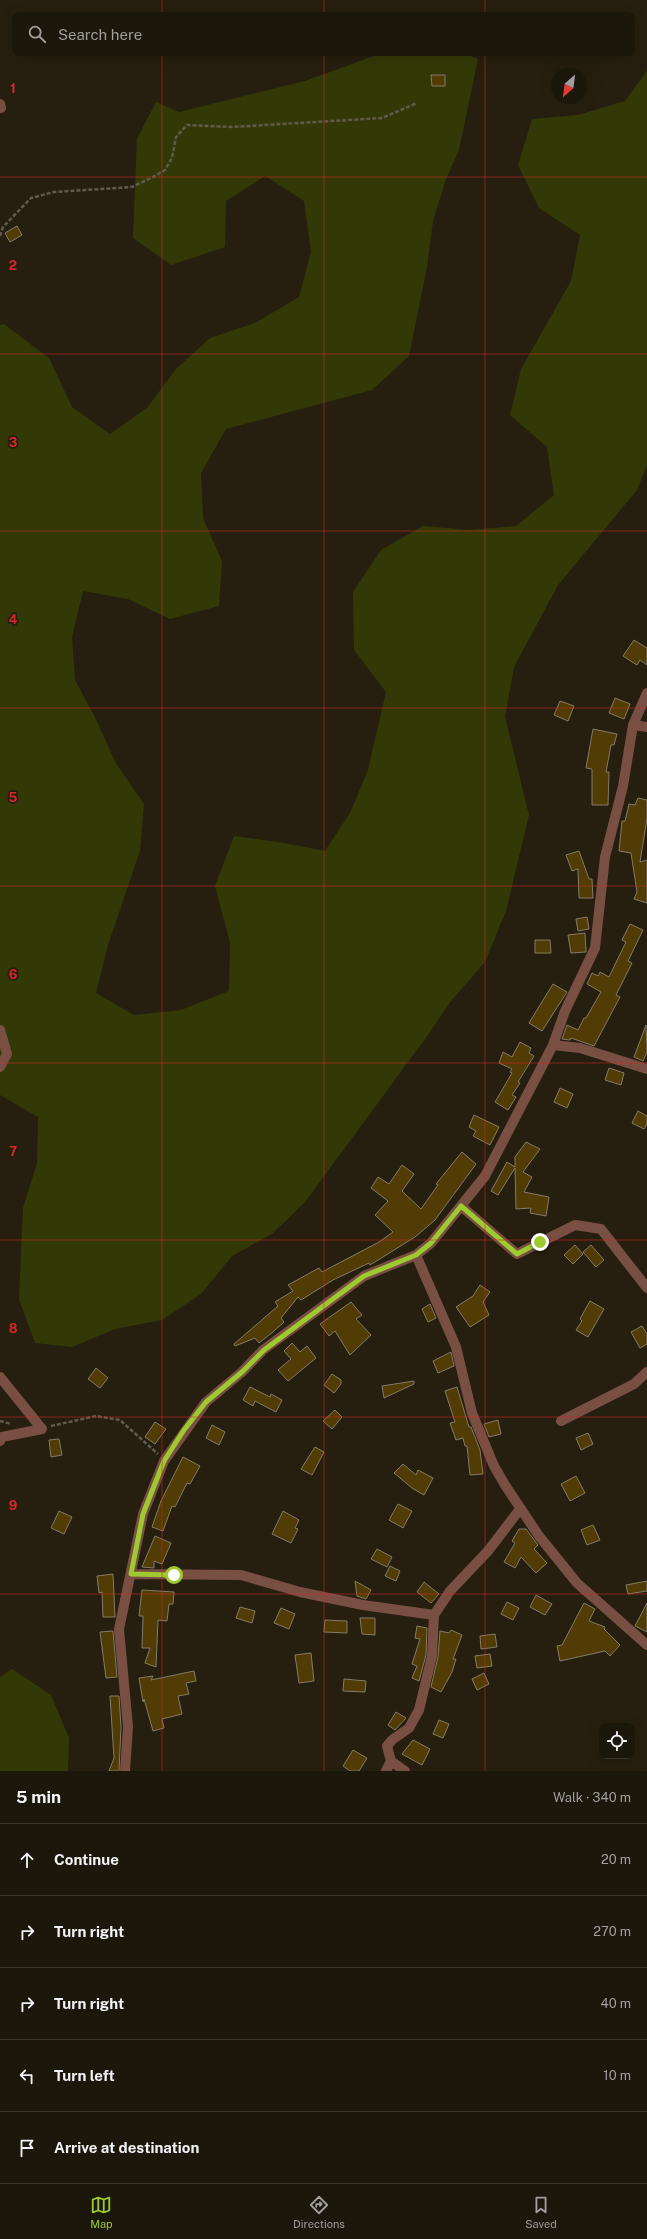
<!DOCTYPE html>
<html lang="en">
<head>
<meta charset="utf-8">
<style>
  :root { --surface:#1c170b; --page:#252014; --text:#f1f3f6; --muted:#a09f9d; --line:#3a362c; --accent:#9eca2f }
  body { margin:0; font-family:"Public Sans",sans-serif; background:var(--page); color:var(--text) }
  .controls { position:absolute; right:12px; bottom:12px; display:grid; overflow:hidden; border-radius:8px; box-shadow:0 4px 16px #0002 }
  .controls button { width:36px; height:36px; display:grid; place-items:center; padding:0; border:0; border-bottom:1px solid var(--line); background:var(--surface); color:var(--text); font:20px sans-serif }
  .compass { position:absolute; left:551px; top:68px; width:36px; height:36px; border-radius:50%; background:var(--surface); box-shadow:0 4px 16px #0002; rotate:208deg }
  .stop { position:absolute; width:12px; height:12px; margin:-9px; border:3px solid #9eca2f; border-radius:50%; background:#fff }
  .stop.end { background:#9eca2f; border-color:#fff; box-shadow:0 1px 4px #0008 }
  .list { margin:0; padding:0; list-style:none }
  h2 { display:flex; justify-content:space-between; align-items:center; height:52px; margin:0; padding:0 16px; font-size:17px }
  h2 small { font-size:13px; font-weight:400; color:var(--muted) }
  .list li { display:grid; grid-template-columns:26px 1fr auto; gap:12px; align-items:center; box-sizing:border-box; height:72px; padding:0 16px; border-top:1px solid var(--line) }
  .list b { display:block; font-size:15px; white-space:nowrap }
  .list em { font-size:13px; font-style:normal; color:var(--muted) }
  .icon { flex:none; width:22px; height:22px; fill:none; stroke:currentColor; stroke-width:2; stroke-linecap:round; stroke-linejoin:round }
  .map { position:relative; flex:none; width:647px; height:1771px; overflow:hidden }
  .search { position:absolute; background:var(--surface); box-shadow:0 4px 16px #0002; left:12px; right:12px; top:12px; height:44px; display:flex; align-items:center; gap:10px; box-sizing:border-box; padding:0 14px; border-radius:8px; color:var(--muted); font-size:15px }
  .sheet { height:412px; background:var(--surface) }
  nav { display:flex; justify-content:space-around; align-items:center; box-sizing:border-box; height:56px; border-top:1px solid var(--line); background:var(--surface); font-size:11px; color:var(--muted) }
  nav a { display:grid; justify-items:center; gap:2px }
  nav .on { color:var(--accent) }
  .map>svg:first-child { display:block }
</style>
</head>
<body>
<div class="map">
<svg width="647" height="1771" viewBox="0 0 647 1771">
  <rect width="100%" height="100%" fill="#261f0f"/>
  <path fill="#333906" d="M 382,53 L 463,53 L 478,59 L 459,150 L 446,179 L 433,221 L 427,267 L 409,356 L 372,390 L 226,429 L 201,473 L 203,518 L 222,561 L 219,606 L 170,619 L 128,599 L 83,591 L 72,637 L 75,680 L 96,719 L 115,762 L 144,804 L 140,851 L 108,945 L 96,993 L 134,1015 L 181,1010 L 229,991 L 230,942 L 215,886 L 234,836 L 278,842 L 325,851 L 350,813 L 368,770 L 386,692 L 354,650 L 353,592 L 381,550 L 423,526 L 469,530 L 516,526 L 554,495 L 547,447 L 510,415 L 521,369 L 571,281 L 580,235 L 539,208 L 518,165 L 532,119 L 578,115 L 625,101 L 647,71 L 647,465 L 637,490 L 558,585 L 514,667 L 505,717 L 529,815 L 506,911 L 485,962 L 451,1001 L 425,1039 L 305,1202 L 272,1234 L 232,1256 L 201,1294 L 162,1320 L 115,1329 L 72,1347 L 35,1343 L 19,1299 L 23,1208 L 37,1163 L 38,1117 L 0,1095 L 0,325 L 4,324 L 49,358 L 72,407 L 110,434 L 147,408 L 176,369 L 210,338 L 255,323 L 299,297 L 311,252 L 304,201 L 265,176 L 226,201 L 225,247 L 171,265 L 133,238 L 137,139 L 156,102 L 179,112 L 305,81 Z
    M 12,1669 L 51,1695 L 69,1738 L 68,1771 L 0,1771 L 0,1677 Z"/>
  <path fill="#503c04" stroke="#847b69" d="M 431,75 L 445,75 L 445,86 L 432,86 Z
    M 17,226 L 22,235 L 10,242 L 5,233 Z
    M 634,640 L 647,648 L 647,665 L 640,660 L 637,665 L 623,656 Z
    M 615,698 L 630,704 L 624,719 L 609,713 Z
    M 560,701 L 574,706 L 568,721 L 554,715 Z
    M 593,729 L 617,734 L 614,745 L 611,745 L 606,772 L 609,772 L 608,805 L 592,805 L 592,769 L 586,768 Z
    M 638,798 L 647,800 L 647,818 L 640,862 L 647,860 L 647,903 L 634,899 L 637,892 L 631,853 L 619,851 L 622,821 L 625,821 L 629,804 L 635,805 Z
    M 579,851 L 589,879 L 592,879 L 593,898 L 579,898 L 578,869 L 572,871 L 566,855 Z
    M 587,917 L 589,929 L 578,931 L 576,919 Z
    M 630,924 L 643,930 L 628,961 L 632,963 L 616,995 L 620,997 L 594,1046 L 571,1038 L 570,1040 L 562,1039 L 567,1025 L 578,1030 L 584,1018 L 586,1018 L 601,992 L 587,984 L 592,973 L 598,976 L 600,972 L 609,977 L 626,942 L 622,940 Z
    M 585,933 L 586,952 L 571,953 L 568,935 Z
    M 535,940 L 550,940 L 551,953 L 535,953 Z
    M 553,984 L 567,992 L 542,1031 L 529,1023 Z
    M 646,1025 L 647,1052 L 643,1061 L 634,1057 Z
    M 520,1042 L 531,1048 L 529,1053 L 534,1056 L 518,1082 L 520,1083 L 512,1095 L 516,1097 L 508,1110 L 495,1102 L 512,1073 L 510,1072 L 512,1069 L 499,1063 L 503,1052 L 512,1057 Z
    M 609,1068 L 624,1073 L 621,1085 L 605,1080 Z
    M 560,1088 L 573,1094 L 567,1108 L 554,1102 Z
    M 638,1111 L 647,1116 L 647,1124 L 644,1129 L 632,1123 Z
    M 474,1115 L 499,1127 L 490,1145 L 473,1136 L 476,1131 L 469,1127 Z
    M 526,1142 L 540,1149 L 523,1172 L 532,1177 L 524,1192 L 549,1197 L 546,1216 L 530,1213 L 531,1208 L 516,1209 L 515,1168 L 498,1195 L 491,1191 L 507,1162 L 515,1167 L 515,1157 Z
    M 462,1152 L 476,1164 L 435,1220 L 415,1237 L 370,1265 L 369,1263 L 333,1280 L 301,1300 L 298,1297 L 281,1318 L 284,1322 L 273,1332 L 259,1343 L 255,1338 L 235,1346 L 234,1344 L 278,1306 L 275,1302 L 293,1291 L 288,1285 L 319,1268 L 322,1272 L 379,1242 L 393,1232 L 375,1215 L 388,1201 L 371,1188 L 378,1177 L 389,1184 L 402,1165 L 414,1174 L 402,1191 L 421,1209 L 438,1185 L 436,1184 Z
    M 575,1245 L 583,1254 L 573,1264 L 564,1255 Z
    M 591,1245 L 604,1260 L 596,1267 L 583,1252 Z
    M 480,1285 L 490,1292 L 483,1302 L 489,1315 L 470,1327 L 456,1307 L 473,1296 Z
    M 590,1301 L 604,1309 L 588,1337 L 576,1330 L 582,1321 L 580,1319 Z
    M 351,1302 L 362,1315 L 356,1319 L 371,1335 L 350,1355 L 335,1331 L 329,1336 L 320,1324 Z
    M 430,1304 L 436,1318 L 428,1322 L 422,1309 Z
    M 642,1326 L 647,1334 L 647,1344 L 640,1348 L 631,1332 Z
    M 292,1343 L 300,1352 L 307,1346 L 316,1358 L 288,1381 L 278,1370 L 291,1359 L 284,1351 Z
    M 451,1352 L 454,1366 L 438,1373 L 433,1361 Z
    M 96,1368 L 108,1378 L 100,1388 L 88,1379 Z
    M 332,1374 L 341,1380 L 341,1384 L 334,1393 L 324,1385 Z
    M 414,1381 L 414,1384 L 384,1398 L 382,1386 Z
    M 250,1387 L 270,1397 L 271,1394 L 282,1400 L 276,1412 L 255,1401 L 253,1406 L 243,1400 Z
    M 457,1387 L 469,1427 L 471,1427 L 480,1450 L 483,1474 L 470,1475 L 467,1446 L 465,1446 L 463,1438 L 456,1440 L 450,1423 L 455,1422 L 445,1391 Z
    M 335,1410 L 342,1417 L 332,1429 L 323,1421 Z
    M 498,1420 L 501,1434 L 489,1437 L 484,1424 Z
    M 155,1422 L 166,1429 L 155,1444 L 145,1437 Z
    M 212,1425 L 225,1432 L 219,1445 L 206,1438 Z
    M 588,1433 L 593,1444 L 581,1450 L 576,1438 Z
    M 59,1439 L 62,1455 L 51,1457 L 49,1440 Z
    M 315,1447 L 324,1452 L 312,1475 L 301,1469 Z
    M 183,1457 L 200,1466 L 190,1484 L 187,1483 L 175,1507 L 172,1506 L 163,1531 L 152,1527 L 161,1501 Z
    M 403,1464 L 416,1475 L 418,1470 L 433,1478 L 424,1495 L 412,1488 L 394,1473 Z
    M 576,1476 L 585,1493 L 570,1501 L 561,1484 Z
    M 398,1504 L 412,1511 L 403,1528 L 389,1520 Z
    M 59,1511 L 72,1517 L 64,1534 L 51,1528 Z
    M 283,1511 L 299,1520 L 295,1528 L 298,1529 L 291,1543 L 272,1534 Z
    M 593,1525 L 600,1540 L 587,1545 L 581,1530 Z
    M 519,1529 L 526,1529 L 538,1545 L 534,1549 L 547,1563 L 536,1573 L 521,1557 L 515,1568 L 504,1562 L 515,1543 L 512,1541 Z
    M 155,1536 L 171,1543 L 162,1564 L 154,1561 L 154,1568 L 142,1567 Z
    M 377,1549 L 392,1557 L 387,1567 L 371,1559 Z
    M 390,1566 L 400,1571 L 396,1581 L 385,1576 Z
    M 113,1574 L 115,1617 L 103,1617 L 102,1592 L 99,1593 L 97,1576 Z
    M 355,1581 L 371,1590 L 366,1599 L 357,1596 Z
    M 647,1581 L 647,1591 L 628,1594 L 626,1585 Z
    M 424,1582 L 439,1594 L 431,1603 L 417,1592 Z
    M 142,1590 L 174,1592 L 173,1604 L 169,1604 L 167,1621 L 158,1620 L 156,1667 L 145,1663 L 150,1648 L 142,1648 L 143,1616 L 139,1616 Z
    M 536,1595 L 552,1604 L 545,1615 L 530,1607 Z
    M 507,1602 L 519,1608 L 513,1620 L 501,1614 Z
    M 584,1603 L 595,1609 L 589,1621 L 605,1627 L 604,1629 L 620,1645 L 610,1656 L 605,1651 L 560,1661 L 557,1646 L 562,1645 Z
    M 647,1603 L 647,1632 L 635,1626 Z
    M 240,1607 L 255,1611 L 252,1623 L 236,1618 Z
    M 281,1608 L 295,1614 L 289,1629 L 274,1623 Z
    M 360,1618 L 375,1618 L 375,1635 L 362,1634 Z
    M 325,1620 L 347,1621 L 347,1633 L 324,1632 Z
    M 417,1626 L 427,1628 L 426,1655 L 419,1681 L 412,1678 L 417,1666 L 412,1664 L 420,1639 L 415,1638 Z
    M 451,1630 L 462,1635 L 453,1659 L 456,1659 L 452,1672 L 441,1692 L 431,1687 L 438,1657 L 440,1631 L 449,1633 Z
    M 113,1631 L 117,1677 L 106,1678 L 100,1632 Z
    M 495,1634 L 497,1647 L 481,1649 L 480,1636 Z
    M 311,1653 L 314,1681 L 299,1683 L 295,1655 Z
    M 490,1654 L 492,1666 L 477,1668 L 475,1656 Z
    M 194,1671 L 196,1681 L 186,1683 L 189,1694 L 178,1696 L 182,1714 L 162,1719 L 164,1728 L 153,1731 L 144,1699 L 143,1702 L 139,1678 L 153,1676 L 151,1680 Z
    M 484,1673 L 489,1684 L 477,1690 L 472,1679 Z
    M 344,1679 L 366,1681 L 365,1692 L 343,1691 Z
    M 110,1696 L 119,1696 L 121,1727 L 119,1771 L 109,1771 L 114,1758 Z
    M 396,1712 L 406,1718 L 395,1730 L 388,1725 Z
    M 439,1720 L 449,1724 L 443,1738 L 433,1734 Z
    M 413,1740 L 430,1749 L 422,1765 L 402,1754 Z
    M 353,1750 L 367,1758 L 359,1771 L 350,1771 L 343,1766 Z"/>
  <g fill="none" stroke-linecap="round" stroke-linejoin="round">
    <path stroke="#605a4c" stroke-width="2.5" stroke-dasharray="4 2" stroke-linecap="butt" d="M 0,236 L 3,227 L 31,198 L 54,192 L 132,187 L 155,176 L 165,170 L 172,158 L 176,137 L 187,125 L 232,127 L 382,118 L 417,103
      M 0,1421 L 11,1424
      M 51,1426 L 96,1416 L 120,1420 L 158,1454"/>
    <path stroke="#794f44" stroke-width="10" d="M 0,104 L 1,108
      M 633,725 L 647,727
      M 0,1030 L 7,1054 L 0,1067
      M 553,1045 L 580,1048 L 647,1069
      M 461,1206 L 517,1254 L 575,1225 L 601,1229 L 647,1288
      M 416,1255 L 456,1347 L 472,1413 L 494,1466 L 505,1485 L 539,1536 L 577,1583 L 647,1645
      M 0,1377 L 42,1429 L 2,1437 L 0,1441
      M 561,1421 L 634,1384 L 647,1372
      M 131,1574 L 241,1575 L 300,1592 L 363,1605 L 434,1615
      M 125,1771 L 128,1727 L 119,1629 L 143,1514 L 164,1461 L 206,1402 L 242,1372 L 263,1350 L 364,1276 L 416,1255 L 431,1243 L 485,1176 L 553,1045 L 565,1011 L 595,948 L 605,857 L 623,786 L 633,725 L 647,693
      M 386,1771 L 391,1761
      M 405,1771 L 391,1761 L 387,1746 L 392,1740 L 409,1728 L 419,1710 L 432,1656 L 434,1615 L 450,1591 L 488,1551 L 520,1509"/>
  </g>
  <g fill="none" stroke-linecap="round" stroke-linejoin="round">
    <path stroke="#9eca2f" stroke-width="5" d="M 174,1575 L 131,1574 L 143,1514 L 164,1461 L 184,1430 L 206,1402 L 242,1372 L 264,1350 L 364,1276 L 416,1255 L 431,1243 L 461,1206 L 517,1254 L 540,1242"/>
  </g>
  <path fill="none" stroke="#d62828" stroke-width="1" stroke-opacity="0.55" d="M 162,0 L 162,15M 324,0 L 324,15M 485,0 L 485,15M 162,53 L 162,1771M 324,53 L 324,1771M 485,53 L 485,1771M 0,177 L 647,177M 0,354 L 647,354M 0,531 L 647,531M 0,708 L 647,708M 0,886 L 647,886M 0,1063 L 647,1063M 0,1240 L 647,1240M 0,1417 L 647,1417M 0,1594 L 647,1594"/>
  <g font-size="13" text-anchor="middle" font-weight="bold" fill="#d62828" stroke="#261f0f" stroke-width="3.5" stroke-linejoin="round" paint-order="stroke">
    <text x="13" y="93">1</text>
    <text x="13" y="270">2</text>
    <text x="13" y="447">3</text>
    <text x="13" y="624">4</text>
    <text x="13" y="802">5</text>
    <text x="13" y="979">6</text>
    <text x="13" y="1156">7</text>
    <text x="13" y="1333">8</text>
    <text x="13" y="1510">9</text>
  </g>
</svg>
<div class="controls">
<button><svg class="icon" aria-label="locate" viewBox="0 0 24 24"><circle cx="12" cy="12" r="6"/><path d="M12 2v4M12 18v4M2 12h4M18 12h4"/></svg></button>
</div>
<svg class="compass" viewBox="-18 -18 36 36"><path d="M0-13l5 13h-10z" fill="#e53935"/><path d="M0 13l5-13h-10z" fill="#a09f9d"/></svg>
<div class="stop" style="left:174px;top:1575px"></div>
<div class="stop end" style="left:540px;top:1242px"></div>
<div class="search"><svg class="icon" aria-label="search" viewBox="0 0 24 24"><circle cx="10" cy="10" r="6"/><path d="M15 15l6 6"/></svg>Search here</div>
</div>
<section class="sheet">
<h2>5 min<small>Walk · 340 m</small></h2>
<ul class="list">
<li><svg class="icon" aria-label="ahead" viewBox="0 0 24 24"><path d="M12 20V5M6 11l6-6 6 6"/></svg><div><b>Continue</b></div><em>20 m</em></li>
<li><svg class="icon" aria-label="right" viewBox="0 0 24 24"><path d="M7 20v-9h11M14 6l5 5-5 5"/></svg><div><b>Turn right</b></div><em>270 m</em></li>
<li><svg class="icon" aria-label="right" viewBox="0 0 24 24"><path d="M7 20v-9h11M14 6l5 5-5 5"/></svg><div><b>Turn right</b></div><em>40 m</em></li>
<li><svg class="icon" aria-label="left" viewBox="0 0 24 24"><path d="M17 20v-9H6M10 6l-5 5 5 5"/></svg><div><b>Turn left</b></div><em>10 m</em></li>
<li><svg class="icon" aria-label="arrive" viewBox="0 0 24 24"><path d="M6 21V4h12l-3 4 3 4H6"/></svg><div><b>Arrive at destination</b></div></li>
</ul>
</section>
<nav>
<a class="on"><svg class="icon" aria-label="map" viewBox="0 0 24 24"><path d="M3 6l6-2 6 2 6-2v14l-6 2-6-2-6 2zM9 4v14M15 6v14"/></svg>Map</a>
<a><svg class="icon" aria-label="directions" viewBox="0 0 24 24"><path d="M12 3l9 9-9 9-9-9zM9 14v-3h6M13 9l2 2-2 2"/></svg>Directions</a>
<a><svg class="icon" aria-label="saved" viewBox="0 0 24 24"><path d="M7 4h10v16l-5-4-5 4z"/></svg>Saved</a>
</nav>
</body>
</html>
